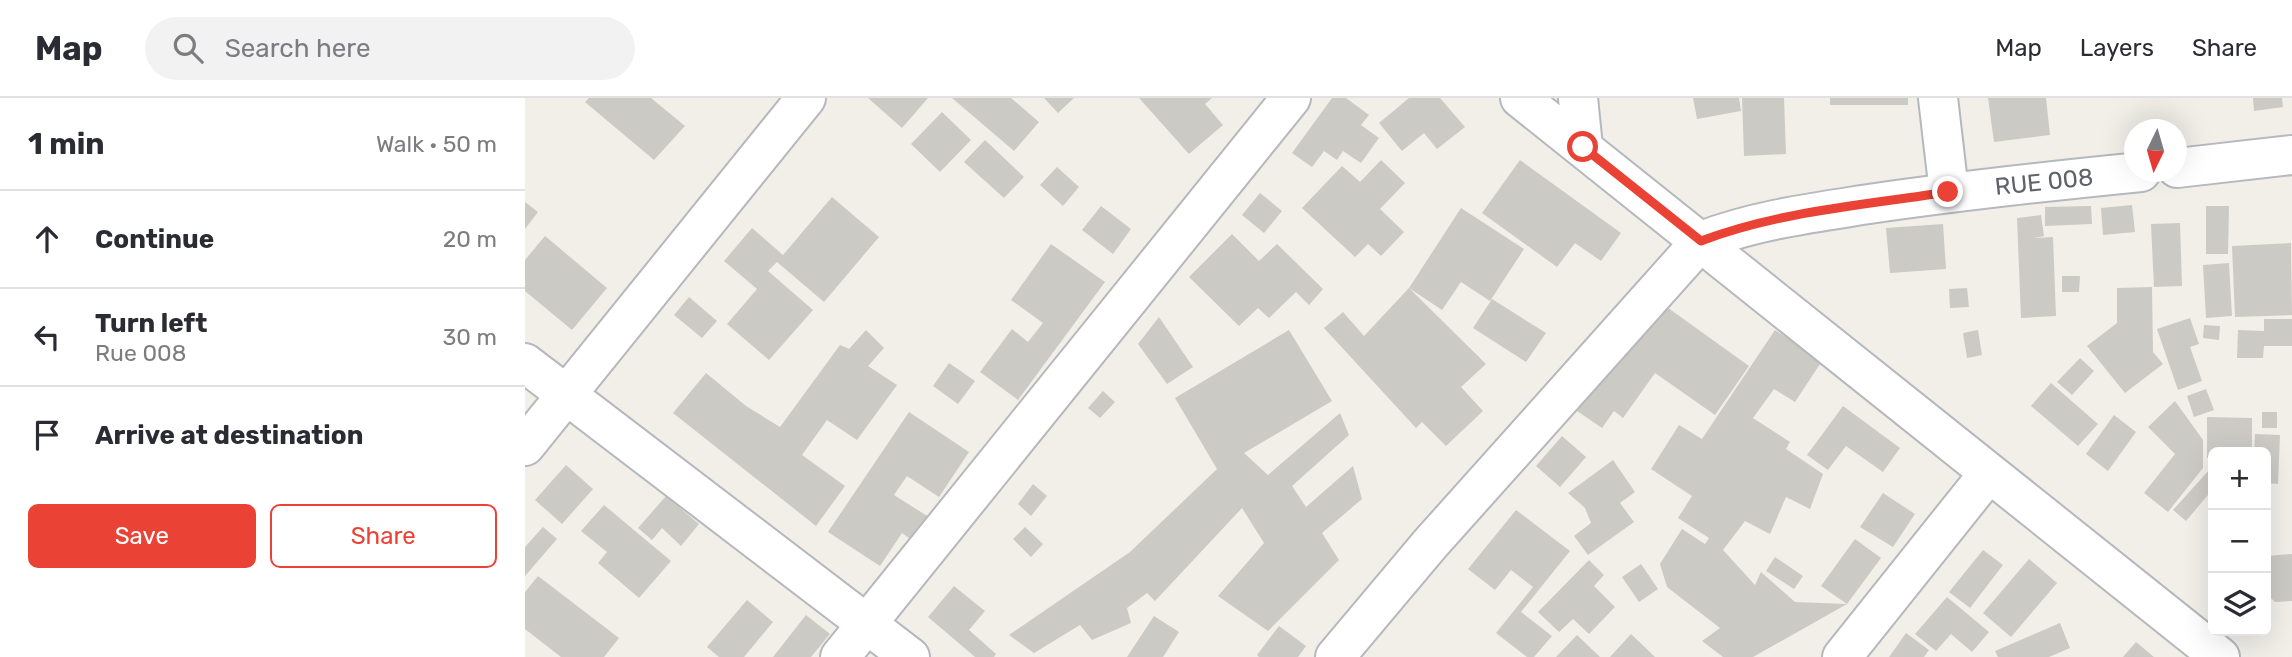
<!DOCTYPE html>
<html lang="en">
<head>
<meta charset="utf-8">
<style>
  :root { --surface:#fff; --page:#f2f2f3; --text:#2b2b33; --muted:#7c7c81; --line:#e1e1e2; --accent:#ea4335 }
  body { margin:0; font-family:Rubik,sans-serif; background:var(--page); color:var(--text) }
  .controls { position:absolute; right:21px; bottom:21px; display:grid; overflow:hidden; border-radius:10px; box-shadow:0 7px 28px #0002 }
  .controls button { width:63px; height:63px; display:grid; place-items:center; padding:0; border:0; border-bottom:2px solid var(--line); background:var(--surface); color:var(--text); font:35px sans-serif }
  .compass { position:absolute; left:1599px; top:21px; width:63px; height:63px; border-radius:50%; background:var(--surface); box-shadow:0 7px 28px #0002; rotate:185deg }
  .stop { position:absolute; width:21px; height:21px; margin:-16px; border:5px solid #ea4335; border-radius:50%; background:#fff }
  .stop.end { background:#ea4335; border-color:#fff; box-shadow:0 2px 7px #0008 }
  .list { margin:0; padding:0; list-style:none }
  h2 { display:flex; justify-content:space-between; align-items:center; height:91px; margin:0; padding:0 28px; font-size:30px }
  h2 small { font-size:23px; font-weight:400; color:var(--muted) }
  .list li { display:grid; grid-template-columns:46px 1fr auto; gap:21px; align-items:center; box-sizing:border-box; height:98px; padding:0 28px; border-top:2px solid var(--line) }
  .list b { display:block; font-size:26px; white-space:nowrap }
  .list p { margin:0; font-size:23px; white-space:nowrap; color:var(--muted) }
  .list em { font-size:23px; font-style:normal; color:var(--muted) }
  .actions { display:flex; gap:14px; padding:21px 28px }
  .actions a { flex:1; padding:16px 0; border:2px solid var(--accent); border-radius:10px; text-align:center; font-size:24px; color:var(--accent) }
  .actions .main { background:var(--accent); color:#fff }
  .icon { flex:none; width:38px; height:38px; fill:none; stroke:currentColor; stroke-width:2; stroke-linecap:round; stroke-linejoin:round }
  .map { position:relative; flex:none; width:1767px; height:559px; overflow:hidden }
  header { display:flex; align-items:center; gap:42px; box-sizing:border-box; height:98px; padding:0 35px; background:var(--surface); border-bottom:2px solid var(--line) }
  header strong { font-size:33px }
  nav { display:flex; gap:38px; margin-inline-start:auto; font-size:24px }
  .search { width:490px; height:63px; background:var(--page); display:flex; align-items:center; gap:18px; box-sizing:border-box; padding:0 24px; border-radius:38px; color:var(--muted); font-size:26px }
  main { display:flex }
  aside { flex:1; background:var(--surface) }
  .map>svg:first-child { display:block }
</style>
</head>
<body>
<header>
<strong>Map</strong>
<div class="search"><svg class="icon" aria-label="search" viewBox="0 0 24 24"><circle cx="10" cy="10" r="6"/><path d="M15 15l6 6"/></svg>Search here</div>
<nav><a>Map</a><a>Layers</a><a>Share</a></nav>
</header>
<main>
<aside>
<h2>1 min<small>Walk · 50 m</small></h2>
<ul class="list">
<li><svg class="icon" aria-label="ahead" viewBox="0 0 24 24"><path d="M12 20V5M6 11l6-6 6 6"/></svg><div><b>Continue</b></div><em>20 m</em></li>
<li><svg class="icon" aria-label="left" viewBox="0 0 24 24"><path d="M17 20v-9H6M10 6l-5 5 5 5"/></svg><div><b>Turn left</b><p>Rue 008</p></div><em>30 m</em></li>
<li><svg class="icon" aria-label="arrive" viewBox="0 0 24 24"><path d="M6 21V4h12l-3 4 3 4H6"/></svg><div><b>Arrive at destination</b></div></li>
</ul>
<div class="actions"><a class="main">Save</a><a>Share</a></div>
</aside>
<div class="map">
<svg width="1767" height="559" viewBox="0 0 1767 559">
  <rect width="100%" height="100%" fill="#f1efe8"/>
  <path fill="#cccac5" d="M 64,0 L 126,0 L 160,28 L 129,62 L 60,4 Z
    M 343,0 L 403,0 L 377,30 Z
    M 427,0 L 486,0 L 514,24 L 489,53 Z
    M 519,0 L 549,0 L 533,15 Z
    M 614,0 L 687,0 L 680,6 L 698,27 L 664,56 Z
    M 807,0 L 821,0 L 844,17 L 836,27 L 854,40 L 836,65 L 818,53 L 812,62 L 799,53 L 787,69 L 767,55 Z
    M 884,0 L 915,0 L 940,29 L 912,51 L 899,35 L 877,53 L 854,25 Z
    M 1168,0 L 1214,0 L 1216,13 L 1172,21 Z
    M 1217,0 L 1259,0 L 1261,56 L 1219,58 Z
    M 1305,0 L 1383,0 L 1383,7 L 1305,7 Z
    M 1463,0 L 1521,0 L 1525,37 L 1469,44 Z
    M 1728,0 L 1757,0 L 1758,9 L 1729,13 Z
    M 417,14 L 446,42 L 415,74 L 386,46 Z
    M 460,42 L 499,79 L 479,100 L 439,64 Z
    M 856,62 L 880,85 L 855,111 L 879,134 L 856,158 L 843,146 L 830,159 L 777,110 L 817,68 L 835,84 Z
    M 995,62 L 1096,135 L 1076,163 L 1050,145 L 1032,169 L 957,115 Z
    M 532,69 L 554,89 L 538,108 L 515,87 Z
    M 735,95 L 757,113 L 739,135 L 717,117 Z
    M 307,99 L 354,139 L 299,204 L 252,164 L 243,173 L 288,212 L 244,262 L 202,226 L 232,191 L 199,163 L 227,130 L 258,157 Z
    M 0,104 L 13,114 L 0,131 Z
    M 1607,107 L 1610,134 L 1578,137 L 1576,110 Z
    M 576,108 L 606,131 L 588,156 L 557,132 Z
    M 1566,108 L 1567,126 L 1520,128 L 1520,109 Z
    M 1681,108 L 1704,108 L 1703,156 L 1681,156 Z
    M 936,110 L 999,151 L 965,203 L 936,184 L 917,212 L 884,190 L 961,266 L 936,289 L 958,313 L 921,348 L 897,324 L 891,330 L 799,230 L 818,214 L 839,238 L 884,190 Z
    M 1516,117 L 1519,138 L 1509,140 L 1528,139 L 1531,218 L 1496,220 L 1492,120 Z
    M 1655,125 L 1657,188 L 1629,189 L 1626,126 Z
    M 1418,126 L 1421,171 L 1365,175 L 1361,130 Z
    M 707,136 L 734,163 L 752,146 L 798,191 L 784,207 L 771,194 L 744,220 L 733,210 L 714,228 L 664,179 Z
    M 20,138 L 82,190 L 47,232 L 0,193 L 0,162 Z
    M 1766,145 L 1767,217 L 1710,219 L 1707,148 Z
    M 526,146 L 580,184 L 493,302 L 455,274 L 487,231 L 503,244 L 518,225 L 486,202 Z
    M 1704,165 L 1707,218 L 1681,220 L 1678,167 Z
    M 1537,178 L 1555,178 L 1554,194 L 1537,194 Z
    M 1627,189 L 1628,254 L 1638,266 L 1600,295 L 1562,248 L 1592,225 L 1592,190 Z
    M 1442,190 L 1444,209 L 1425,210 L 1424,191 Z
    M 164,199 L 192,223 L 177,240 L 149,217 Z
    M 967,201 L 1021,235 L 1001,264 L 948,230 Z
    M 1132,202 L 1224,268 L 1190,317 L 1130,275 L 1098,320 L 1089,313 L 1077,330 L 1052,313 Z
    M 634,219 L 668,269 L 642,286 L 613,246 Z
    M 1665,220 L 1674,246 L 1665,249 L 1677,283 L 1653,292 L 1632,231 Z
    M 1739,221 L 1767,221 L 1767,248 L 1739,248 L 1738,260 L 1712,260 L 1713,232 L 1739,233 Z
    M 1679,227 L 1695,228 L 1694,242 L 1678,240 Z
    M 341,232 L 359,250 L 343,268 L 372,287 L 332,342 L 302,322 L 277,357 L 320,388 L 291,428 L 148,315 L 181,275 L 221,308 L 255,329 L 315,247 L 324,251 Z
    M 764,232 L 807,303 L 719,355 L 743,377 L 815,315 L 824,337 L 767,388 L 781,409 L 828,368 L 837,401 L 797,435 L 814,462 L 743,533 L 693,498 L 739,445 L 717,410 L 630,503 L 622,495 L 602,510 L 606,525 L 567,542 L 555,527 L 509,555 L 484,537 L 605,454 L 692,371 L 650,300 Z
    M 1250,232 L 1297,263 L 1270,304 L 1249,291 L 1228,320 L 1265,344 L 1261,351 L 1298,376 L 1285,411 L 1261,399 L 1245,436 L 1220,423 L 1198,452 L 1230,487 L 1236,474 L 1270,504 L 1322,506 L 1228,559 L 1198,559 L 1177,543 L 1195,530 L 1142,489 L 1135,466 L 1157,431 L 1180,446 L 1184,440 L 1153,420 L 1167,398 L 1126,371 L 1154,327 L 1177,341 Z
    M 1453,232 L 1457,257 L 1442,260 L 1438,235 Z
    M 1555,260 L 1569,273 L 1547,297 L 1532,284 Z
    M 424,265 L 450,283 L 433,306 L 408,288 Z
    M 1526,285 L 1573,326 L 1553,348 L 1506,308 Z
    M 1681,291 L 1689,312 L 1669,319 L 1662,298 Z
    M 578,293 L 590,304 L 575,320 L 563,310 Z
    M 1650,303 L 1678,342 L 1678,370 L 1643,414 L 1619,395 L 1650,356 L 1623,329 Z
    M 1318,308 L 1375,350 L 1358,374 L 1321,348 L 1303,372 L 1282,357 Z
    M 384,314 L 444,354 L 414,399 L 382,378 L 369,397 L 407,421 L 391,445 L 377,435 L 355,468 L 303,434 Z
    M 1737,314 L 1752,314 L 1752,330 L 1737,330 Z
    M 1589,317 L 1611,334 L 1583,373 L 1561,356 Z
    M 1682,319 L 1727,320 L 1727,354 L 1688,354 L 1688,360 L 1682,360 Z
    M 1730,336 L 1755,337 L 1753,386 L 1741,385 L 1741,354 L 1729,354 Z
    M 1037,338 L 1061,359 L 1035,389 L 1011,368 Z
    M 1088,362 L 1110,394 L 1095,405 L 1109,424 L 1063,457 L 1049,438 L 1066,425 L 1060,410 L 1043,395 Z
    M 41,367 L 68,391 L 37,426 L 10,402 Z
    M 1685,371 L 1688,375 L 1688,391 L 1661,423 L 1648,412 Z
    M 508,386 L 522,398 L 506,418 L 493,406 Z
    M 1358,395 L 1390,416 L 1368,449 L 1335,429 Z
    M 141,398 L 174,426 L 156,448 L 137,430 L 127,442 L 113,430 Z
    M 79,407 L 146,463 L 114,500 L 73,465 L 82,454 L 56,433 Z
    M 991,412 L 1045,453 L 996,514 L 1027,538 L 1009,559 L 1002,559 L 971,535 L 1008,489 L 986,472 L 970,492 L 943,471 Z
    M 18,429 L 32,441 L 0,478 L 0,449 Z
    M 500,429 L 518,446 L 506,459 L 488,441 Z
    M 1330,441 L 1356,460 L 1322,506 L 1296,488 Z
    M 1458,452 L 1478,467 L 1445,510 L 1424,494 Z
    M 1767,456 L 1767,503 L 1750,504 L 1741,495 L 1741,458 Z
    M 1250,459 L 1278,478 L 1269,491 L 1241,473 Z
    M 1504,461 L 1532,485 L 1486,539 L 1458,515 Z
    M 1064,462 L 1079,477 L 1069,488 L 1090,509 L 1064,536 L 1048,521 L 1034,534 L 1013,514 Z
    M 1116,466 L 1133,491 L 1114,504 L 1097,479 Z
    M 13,478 L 94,540 L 79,559 L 36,559 L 0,531 L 0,494 Z
    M 429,488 L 460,513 L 444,532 L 471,556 L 469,559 L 450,559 L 403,519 Z
    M 1422,499 L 1464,534 L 1447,554 L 1426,536 L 1411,553 L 1390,536 Z
    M 222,502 L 248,524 L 219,559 L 194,559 L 182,549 Z
    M 281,517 L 305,536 L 286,559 L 248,559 Z
    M 629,518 L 654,534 L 638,559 L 602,559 Z
    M 1535,525 L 1545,550 L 1524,559 L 1473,559 L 1470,553 Z
    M 754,528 L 781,548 L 773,559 L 734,559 L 732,557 Z
    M 1381,535 L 1404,552 L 1399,559 L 1364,559 Z
    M 1106,536 L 1130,559 L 1085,559 Z
    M 1052,537 L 1075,559 L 1031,559 Z
    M 1611,544 L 1629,559 L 1598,559 Z"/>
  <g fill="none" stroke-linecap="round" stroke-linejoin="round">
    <g stroke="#b5b8bc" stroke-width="42">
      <path id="minor" d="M 995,0 L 1695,559
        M 1053,0 L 1058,49
        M 1413,0 L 1424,94
        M 1652,70 L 1767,57
        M 0,265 L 385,559
        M 0,348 L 281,0
        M 315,559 L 766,0
        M 810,559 L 905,446 L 1176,143 C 1231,122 1286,115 1344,106 C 1434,93 1525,83 1616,74
        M 1317,559 L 1464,375"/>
    </g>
    <use href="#minor" stroke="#fff" stroke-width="38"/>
  </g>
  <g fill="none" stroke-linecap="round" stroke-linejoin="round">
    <path stroke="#ea4335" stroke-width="9" d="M 1058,49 L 1176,143 C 1255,113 1341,107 1423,94"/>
  </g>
  <g text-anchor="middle" stroke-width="5" stroke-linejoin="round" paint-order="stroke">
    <g font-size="24" fill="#5f6368" stroke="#fff">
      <text transform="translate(1519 84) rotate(-6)" y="8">RUE 008</text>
    </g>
  </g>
</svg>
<div class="controls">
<button>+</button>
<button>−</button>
<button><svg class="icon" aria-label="layers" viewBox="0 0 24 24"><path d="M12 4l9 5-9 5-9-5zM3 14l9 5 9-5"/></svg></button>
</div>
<svg class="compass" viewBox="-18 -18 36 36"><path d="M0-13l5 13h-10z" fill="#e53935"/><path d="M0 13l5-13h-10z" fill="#7c7c81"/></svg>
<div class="stop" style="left:1058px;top:49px"></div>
<div class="stop end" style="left:1423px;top:94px"></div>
</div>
</main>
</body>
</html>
